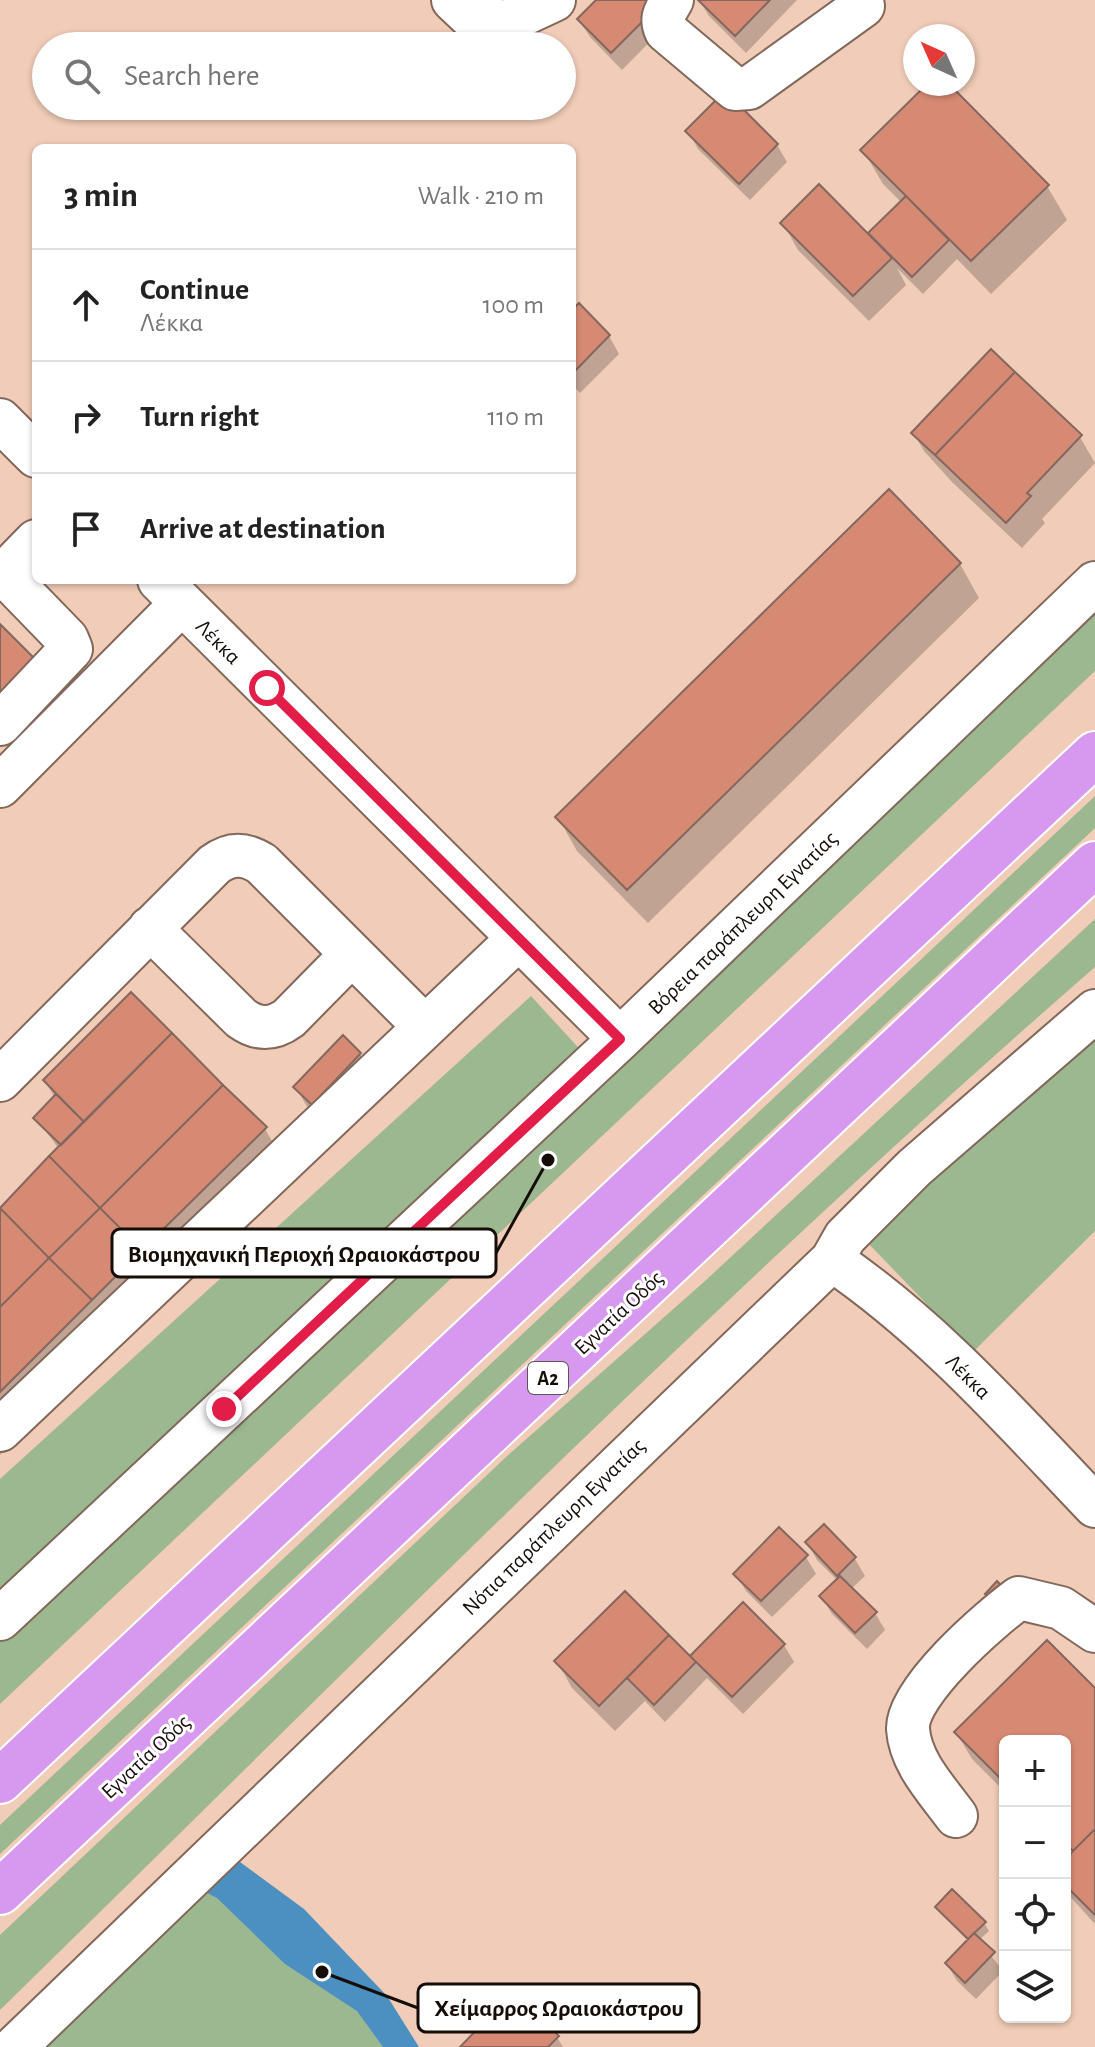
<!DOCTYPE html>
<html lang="en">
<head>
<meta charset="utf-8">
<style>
  :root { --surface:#fff; --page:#f6f6f6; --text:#222; --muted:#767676; --line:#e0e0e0 }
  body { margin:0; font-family:"Alegreya Sans",sans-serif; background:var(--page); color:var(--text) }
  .controls { position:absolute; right:24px; bottom:24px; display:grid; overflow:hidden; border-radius:12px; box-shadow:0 2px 6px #0004 }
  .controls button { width:72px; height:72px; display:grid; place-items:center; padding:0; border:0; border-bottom:2px solid var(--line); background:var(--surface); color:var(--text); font:40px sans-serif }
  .compass { position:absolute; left:903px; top:24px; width:72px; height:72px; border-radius:50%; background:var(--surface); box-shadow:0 2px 6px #0004; rotate:315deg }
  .stop { position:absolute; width:24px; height:24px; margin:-18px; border:6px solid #e11d48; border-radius:50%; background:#fff }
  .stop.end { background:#e11d48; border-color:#fff; box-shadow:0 2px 8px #0008 }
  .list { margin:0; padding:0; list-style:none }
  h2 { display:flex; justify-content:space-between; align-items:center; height:104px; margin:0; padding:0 32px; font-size:34px }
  h2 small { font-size:26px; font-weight:400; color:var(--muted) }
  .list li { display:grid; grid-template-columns:52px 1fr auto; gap:24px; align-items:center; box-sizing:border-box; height:112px; padding:0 32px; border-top:2px solid var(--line) }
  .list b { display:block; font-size:30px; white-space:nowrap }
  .list p { margin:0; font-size:26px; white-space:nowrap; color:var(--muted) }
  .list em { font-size:26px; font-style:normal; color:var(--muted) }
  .icon { flex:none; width:44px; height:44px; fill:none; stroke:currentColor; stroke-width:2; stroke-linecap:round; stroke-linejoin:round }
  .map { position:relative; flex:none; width:1095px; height:2047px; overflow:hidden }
  .search { position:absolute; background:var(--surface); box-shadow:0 2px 6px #0004; left:32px; top:32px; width:544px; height:88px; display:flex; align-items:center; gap:20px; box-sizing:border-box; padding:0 28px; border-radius:44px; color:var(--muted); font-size:30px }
  .panel { position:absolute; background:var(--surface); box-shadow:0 2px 6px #0004; left:32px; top:144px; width:544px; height:440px; border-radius:12px }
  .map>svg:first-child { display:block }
</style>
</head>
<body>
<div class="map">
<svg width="1095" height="2047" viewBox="0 0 1095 2047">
  <rect width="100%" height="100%" fill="#f7d9c9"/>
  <path fill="#f1ccb8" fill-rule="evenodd" d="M 0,0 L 1095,0 L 1095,2047 L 0,2047 ZM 915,36 L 963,36 L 963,84 L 915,84 ZM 46,46 L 562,46 L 562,106 L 46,106 ZM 36,148 L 572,148 L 572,580 L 36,580 ZM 1005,1741 L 1065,1741 L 1065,2017 L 1005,2017 Z"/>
  <path fill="#9bb891" d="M 1095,614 L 1095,671 L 0,1704 L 0,1639 L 615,1075 Z
    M 1095,796 L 1095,828 L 0,1854 L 0,1825 Z
    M 1095,919 L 1095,967 C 715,1298 360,1658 0,2010 L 0,1935 L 505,1458 L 705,1281 Z
    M 531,996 L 586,1056 L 0,1602 L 0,1479 Z
    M 1095,1032 L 1095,1231 L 973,1352 L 866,1241 Z
    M 234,1871 L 397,2047 L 20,2047 L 190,1884 Z"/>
  <path fill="#4c90c1" d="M 221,1848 L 304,1909 L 387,1996 L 419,2047 L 383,2047 L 357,2011 L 285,1964 L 217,1898 L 190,1884 Z"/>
  <path fill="#0003" d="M 599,0 L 685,6 L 622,70 L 590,37 L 579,20 Z
    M 699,0 L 797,0 L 746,53 L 709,16 Z
    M 930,84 L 946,84 L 1047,186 L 1067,220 L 991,294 L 957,259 L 923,294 L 897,268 L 906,285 L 869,321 L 798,250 L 783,223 L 875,241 L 871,234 L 902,203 L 883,184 L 863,150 Z
    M 688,131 L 777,145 L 787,162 L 750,200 L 698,149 Z
    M 579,306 L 609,336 L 619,354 L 580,393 L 572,385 L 572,313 Z
    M 914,434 L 1080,437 L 1095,463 L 1042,519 L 1045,523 L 1022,548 L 952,482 L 924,451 Z
    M 960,564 L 979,598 L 648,923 L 577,851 L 558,817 Z
    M 343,1038 L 360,1054 L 370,1072 L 323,1121 L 306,1105 L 296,1087 Z
    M 45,1081 L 265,1129 L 280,1155 L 0,1455 L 0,1208 L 59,1149 L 36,1118 L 55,1098 Z
    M 824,1527 L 855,1559 L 865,1576 L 851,1589 L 875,1613 L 885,1630 L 867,1649 L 832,1614 L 822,1597 L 838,1581 L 817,1560 L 807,1542 Z
    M 806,1557 L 816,1574 L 772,1617 L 746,1591 L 736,1574 Z
    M 625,1594 L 690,1659 L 743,1605 L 784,1645 L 794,1662 L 743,1714 L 707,1678 L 665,1722 L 645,1701 L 615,1731 L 572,1688 L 557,1661 Z
    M 1095,1691 L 1095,1924 L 1065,1891 L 1065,1862 L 1070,1857 L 1065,1852 L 1065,1741 L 1005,1741 L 1005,1792 L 972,1759 L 956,1732 Z
    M 937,1907 L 984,1923 L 989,1931 L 979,1940 L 1003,1971 L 976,1999 L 957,1981 L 947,1964 L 969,1942 Z
    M 557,2037 L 563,2047 L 463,2047 Z"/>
  <path fill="#d78a73" stroke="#84675e" stroke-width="2" d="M 596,0 L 664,0 L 611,53 L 577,19 Z
    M 698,0 L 770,0 L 735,36 Z
    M 927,84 L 949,84 L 1049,185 L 971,261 L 860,150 Z
    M 725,91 L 778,144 L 739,184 L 685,131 Z
    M 819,184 L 892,258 L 853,296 L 780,223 Z
    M 906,196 L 949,240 L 912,277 L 868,233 Z
    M 579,303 L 610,335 L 572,374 L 572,310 Z
    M 991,349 L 1015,372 L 935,455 L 911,433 Z
    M 1015,372 L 1082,435 L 1027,493 L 1031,496 L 1006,523 L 935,455 Z
    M 889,489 L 961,563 L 627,890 L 555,817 Z
    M 0,624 L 36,660 L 0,697 Z
    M 131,992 L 172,1033 L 84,1122 L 43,1080 Z
    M 172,1033 L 223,1085 L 100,1208 L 49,1156 Z
    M 343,1035 L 361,1053 L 312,1105 L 293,1087 Z
    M 223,1085 L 267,1127 L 142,1250 L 100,1208 Z
    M 56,1094 L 84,1122 L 61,1145 L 33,1118 Z
    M 49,1156 L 100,1208 L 49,1258 L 0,1208 Z
    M 0,1208 L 49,1258 L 0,1307 Z
    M 100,1208 L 142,1250 L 92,1300 L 49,1258 Z
    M 49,1258 L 92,1300 L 0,1392 L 0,1307 Z
    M 824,1524 L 856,1557 L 837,1576 L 805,1542 Z
    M 779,1527 L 808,1555 L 761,1601 L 733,1574 Z
    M 840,1576 L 877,1612 L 855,1633 L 819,1596 Z
    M 997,1581 L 1011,1596 L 999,1608 L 985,1594 Z
    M 625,1591 L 669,1635 L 599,1706 L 554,1661 Z
    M 743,1602 L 785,1644 L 732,1697 L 690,1656 Z
    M 669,1635 L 696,1662 L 654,1705 L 627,1678 Z
    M 1047,1640 L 1095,1688 L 1095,1829 L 1073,1851 L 1065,1843 L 1065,1741 L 1005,1741 L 1005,1783 L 954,1732 Z
    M 1095,1829 L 1095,1915 L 1065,1885 L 1065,1859 Z
    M 952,1889 L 986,1922 L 968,1939 L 935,1907 Z
    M 974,1933 L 995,1952 L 965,1983 L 945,1963 Z
    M 513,1992 L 559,2036 L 548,2047 L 460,2047 Z"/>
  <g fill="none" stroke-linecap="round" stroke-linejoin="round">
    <g stroke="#82685a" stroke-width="46">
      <path id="minor" d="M 453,0 L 471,17 L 507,22 L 554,0
        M 672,0 C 665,12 660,18 666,31 L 735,89 L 749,88 L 863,6
        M 0,420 L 36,456
        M 0,570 L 67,639 L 71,649 L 0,724
        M 4,574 L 36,541
        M 159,580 L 620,1039
        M 0,786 L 182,603
        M 150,928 L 241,1018 C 257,1030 273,1030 289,1018 L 352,954
        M 0,1080 L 214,865 C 230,853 245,853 262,864 L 425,1027
        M 832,1260 C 932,1328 1012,1419 1095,1506
        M 0,1430 L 519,938
        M 0,1619 L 620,1039 L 1095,583
        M 956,1816 C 937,1790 910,1762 908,1729 C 906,1692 990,1619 1019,1598 L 1061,1608 L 1095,1631
        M 15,2047 L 832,1260 L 845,1237 L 914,1168 L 1095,1011"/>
    </g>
    <g stroke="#fff" stroke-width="48">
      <path id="highway" d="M 0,1781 L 1095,754
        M 0,1892 L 1095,864"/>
    </g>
    <use href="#minor" stroke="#fff" stroke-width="42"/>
    <use href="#highway" stroke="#d799ef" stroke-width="44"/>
  </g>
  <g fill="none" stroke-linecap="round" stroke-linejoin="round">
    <path stroke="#e11d48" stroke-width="10" d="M 224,1409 L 620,1039 L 267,688"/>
  </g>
  <g text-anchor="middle" stroke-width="6" stroke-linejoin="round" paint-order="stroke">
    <rect fill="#fff" stroke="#5c5651" stroke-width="2" x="528" y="1362" width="40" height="32" rx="6"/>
    <g font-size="20" font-weight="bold" fill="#160d07">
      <text x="548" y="1385">Α2</text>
    </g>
    <g font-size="22" fill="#160d07" stroke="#fff">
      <text transform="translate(219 641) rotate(45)" y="8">Λέκκα</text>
      <text transform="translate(742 922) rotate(-44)" y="8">Βόρεια παράπλευρη Εγνατίας</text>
      <text transform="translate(618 1312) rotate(-43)" y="8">Εγνατία Οδός</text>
      <text transform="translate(969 1376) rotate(45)" y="8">Λέκκα</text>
      <text transform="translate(553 1526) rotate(-44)" y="8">Νότια παράπλευρη Εγνατίας</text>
      <text transform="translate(145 1756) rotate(-43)" y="8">Εγνατία Οδός</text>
    </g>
  </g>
  <path fill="none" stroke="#160d07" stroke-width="3" d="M548 1160L496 1253M322 1972L418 2008"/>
  <g fill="#160d07" stroke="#fff" stroke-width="3">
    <circle cx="548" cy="1160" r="8"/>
    <circle cx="322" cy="1972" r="8"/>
  </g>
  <g fill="#fff" stroke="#160d07" stroke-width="3">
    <rect x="112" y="1229" width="384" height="48" rx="8"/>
    <rect x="418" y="1984" width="281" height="48" rx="8"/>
  </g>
  <g font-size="24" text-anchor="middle" font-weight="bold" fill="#160d07">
    <text x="304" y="1262">Βιομηχανική Περιοχή Ωραιοκάστρου</text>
    <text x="559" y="2016">Χείμαρρος Ωραιοκάστρου</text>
  </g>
</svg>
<div class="controls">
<button>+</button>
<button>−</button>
<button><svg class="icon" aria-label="locate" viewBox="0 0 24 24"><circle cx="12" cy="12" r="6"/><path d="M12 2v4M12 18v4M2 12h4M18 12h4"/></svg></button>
<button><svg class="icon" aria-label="layers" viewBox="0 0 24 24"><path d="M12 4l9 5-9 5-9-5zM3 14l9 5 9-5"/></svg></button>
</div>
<svg class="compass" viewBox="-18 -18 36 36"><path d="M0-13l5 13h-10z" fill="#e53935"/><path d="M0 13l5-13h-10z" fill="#767676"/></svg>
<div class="stop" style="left:267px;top:688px"></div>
<div class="stop end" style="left:224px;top:1409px"></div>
<div class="search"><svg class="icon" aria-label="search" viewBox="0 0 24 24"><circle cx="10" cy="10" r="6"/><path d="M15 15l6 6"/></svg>Search here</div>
<section class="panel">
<h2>3 min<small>Walk · 210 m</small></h2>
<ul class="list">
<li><svg class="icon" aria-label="ahead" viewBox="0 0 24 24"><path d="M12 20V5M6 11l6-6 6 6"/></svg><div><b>Continue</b><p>Λέκκα</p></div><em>100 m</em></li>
<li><svg class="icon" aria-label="right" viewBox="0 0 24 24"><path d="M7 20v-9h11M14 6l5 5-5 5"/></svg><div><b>Turn right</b></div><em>110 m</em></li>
<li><svg class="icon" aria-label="arrive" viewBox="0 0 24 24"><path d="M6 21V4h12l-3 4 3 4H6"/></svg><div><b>Arrive at destination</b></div></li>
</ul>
</section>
</div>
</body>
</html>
